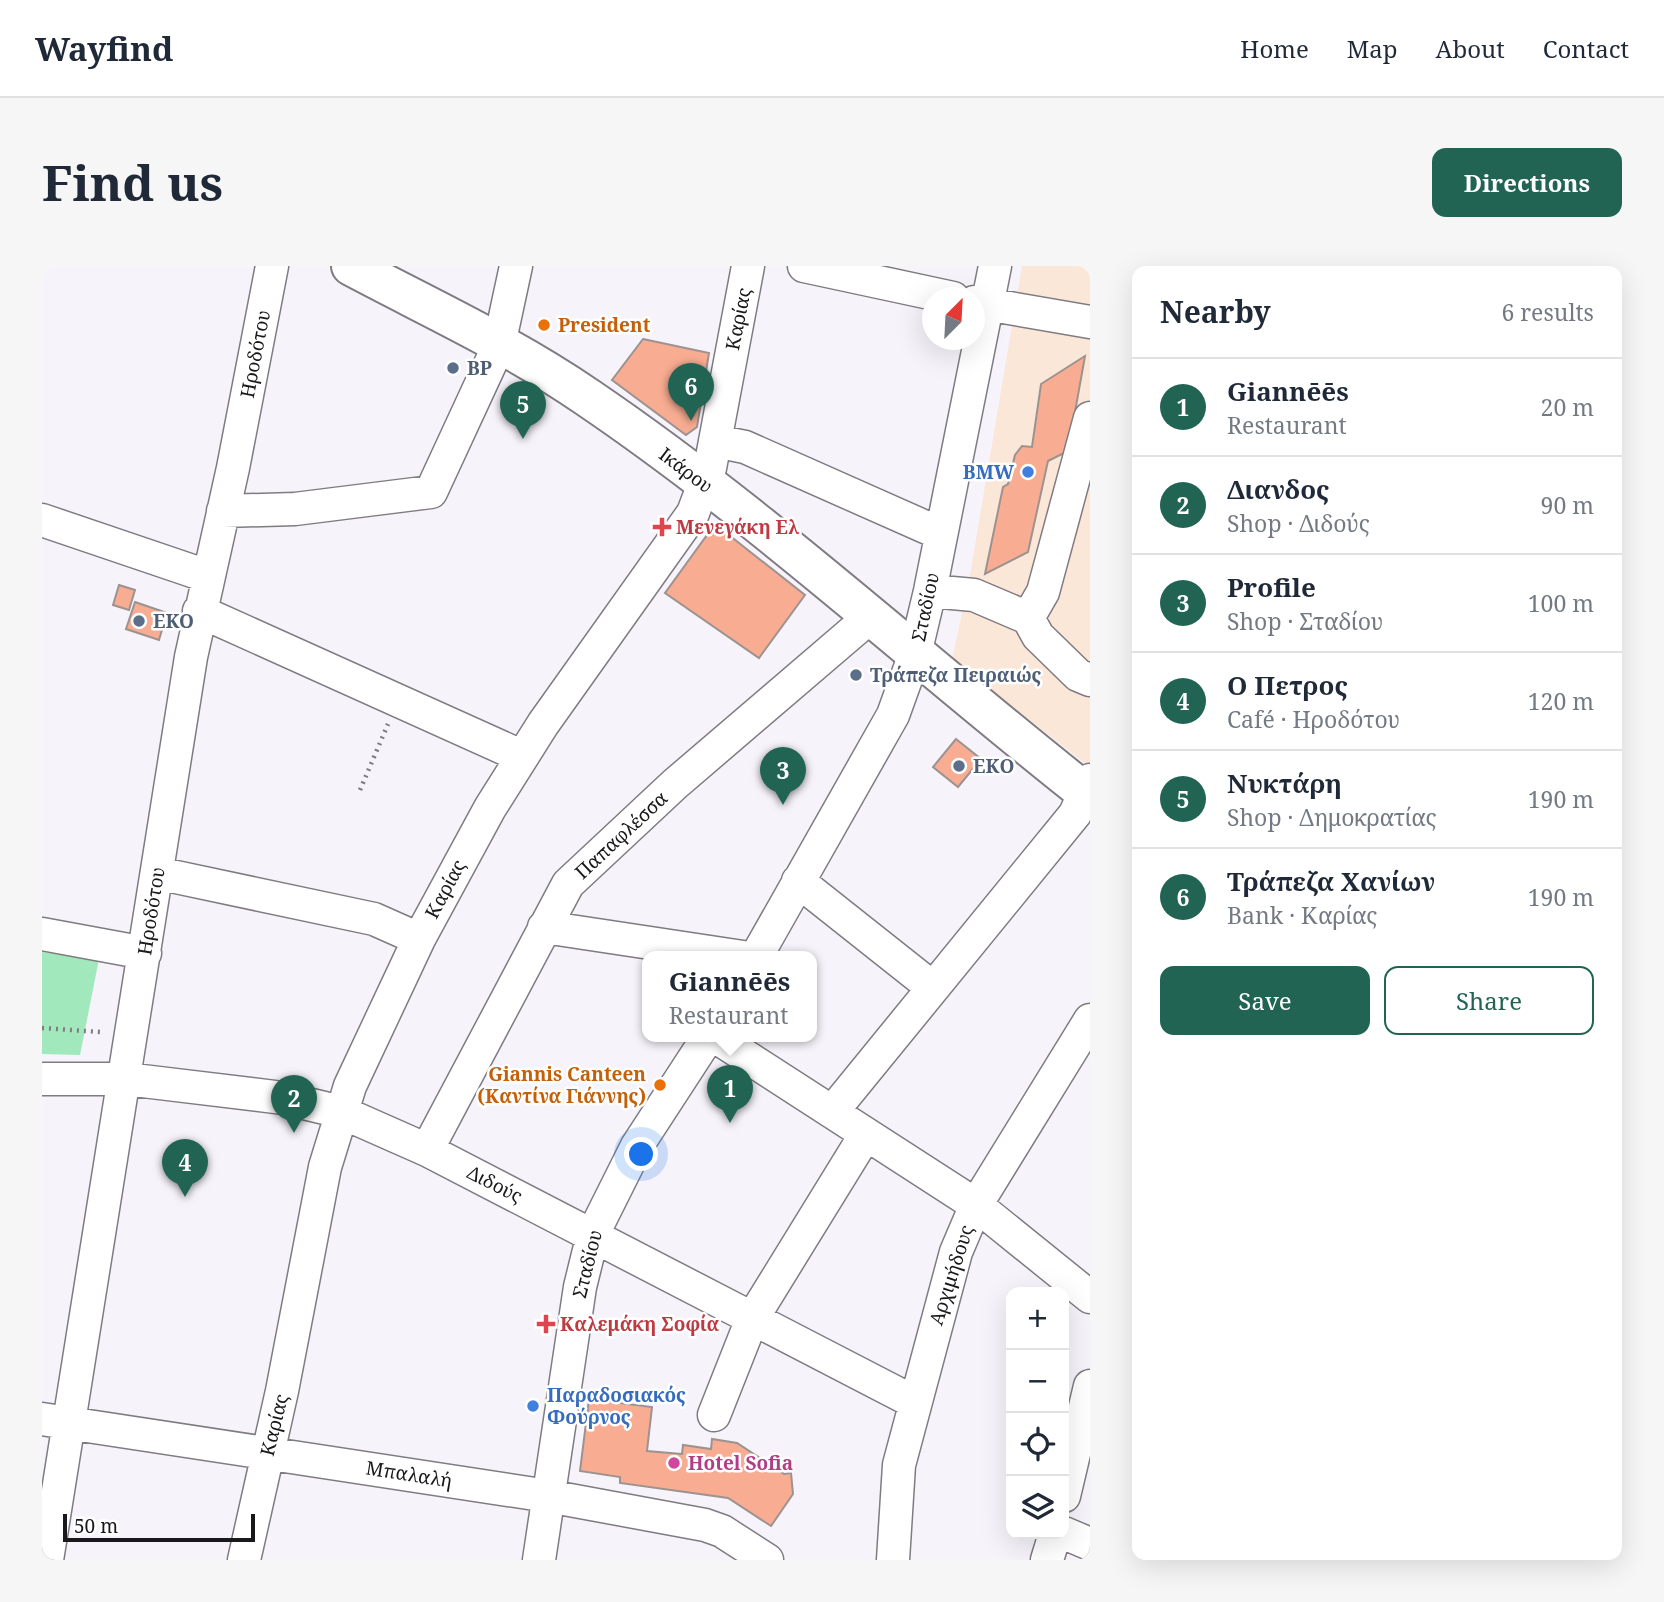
<!DOCTYPE html>
<html lang="en">
<head>
<meta charset="utf-8">
<style>
  :root { --surface:#fff; --page:#f6f6f7; --text:#1f2937; --muted:#747a83; --line:#e0e1e3; --accent:#226454 }
  body { margin:0; font-family:"Noto Serif",serif; background:var(--page); color:var(--text) }
  .controls { position:absolute; right:21px; bottom:21px; display:grid; overflow:hidden; border-radius:14px; box-shadow:0 7px 28px #0002 }
  .controls button { width:63px; height:63px; display:grid; place-items:center; padding:0; border:0; border-bottom:2px solid var(--line); background:var(--surface); color:var(--text); font:35px sans-serif }
  .compass { position:absolute; left:880px; top:21px; width:63px; height:63px; border-radius:50%; background:var(--surface); box-shadow:0 7px 28px #0002; rotate:24deg }
  .scale { position:absolute; left:21px; bottom:18px; width:192px; box-sizing:border-box; padding-left:7px; border:4px solid #19181a; border-top:0; font-size:19px; line-height:24px; white-space:nowrap; color:#19181a; -webkit-text-stroke:5px #fff; paint-order:stroke }
  .you { position:absolute; left:600px; top:889px; width:24px; height:24px; margin:-18px; border:5px solid #fff; border-radius:50%; background:#1a73e8; box-shadow:0 0 0 10px #1a73e833 }
  .badge { display:grid; place-items:center; width:46px; height:46px; border-radius:50%; background:var(--accent); color:#fff; font-size:23px; font-weight:700 }
  .pin { position:absolute; translate:-50% -58px; filter:drop-shadow(0 2px 4px #0008) }
  .pin::after { content:''; position:absolute; top:37px; width:24px; height:21px; background:inherit; clip-path:polygon(0 0,100% 0,50% 100%) }
  .popup { position:absolute; left:600px; top:685px; width:175px; height:91px; box-sizing:border-box; display:grid; place-content:center; border-radius:14px; background:var(--surface); filter:drop-shadow(0 2px 5px #0005); font-size:23px; white-space:nowrap; color:var(--muted) }
  .popup b { font-size:26px; color:var(--text) }
  .popup::after { content:''; position:absolute; left:50%; top:100%; margin-left:-14px; border:14px solid transparent; border-top-color:var(--surface) }
  .list { margin:0; padding:0; list-style:none }
  h2 { display:flex; justify-content:space-between; align-items:center; height:91px; margin:0; padding:0 28px; font-size:30px }
  h2 small { font-size:23px; font-weight:400; color:var(--muted) }
  .list li { display:grid; grid-template-columns:46px 1fr auto; gap:21px; align-items:center; box-sizing:border-box; height:98px; padding:0 28px; border-top:2px solid var(--line) }
  .list b { display:block; font-size:26px; white-space:nowrap }
  .list p { margin:0; font-size:23px; white-space:nowrap; color:var(--muted) }
  .list em { font-size:23px; font-style:normal; color:var(--muted) }
  .actions { display:flex; gap:14px; padding:21px 28px }
  .actions a { flex:1; padding:16px 0; border:2px solid var(--accent); border-radius:14px; text-align:center; font-size:24px; color:var(--accent) }
  .actions .main { background:var(--accent); color:#fff }
  .icon { flex:none; width:38px; height:38px; fill:none; stroke:currentColor; stroke-width:2; stroke-linecap:round; stroke-linejoin:round }
  .map { position:relative; flex:none; width:1048px; height:1294px; overflow:hidden; border-radius:14px }
  header { display:flex; align-items:center; gap:42px; box-sizing:border-box; height:98px; padding:0 35px; background:var(--surface); border-bottom:2px solid var(--line) }
  header strong { font-size:33px }
  nav { display:flex; gap:38px; margin-inline-start:auto; font-size:24px }
  .intro { display:flex; align-items:center; justify-content:space-between; box-sizing:border-box; height:168px; padding:0 42px }
  h1 { margin:0; font-size:49px }
  .button { padding:18px 32px; border-radius:14px; background:var(--accent); color:#fff; font-size:24px; font-weight:700 }
  main { display:flex; gap:42px; padding:0 42px }
  aside { flex:1; background:var(--surface); border-radius:14px; box-shadow:0 7px 28px #0002 }
  .map>svg:first-child { display:block }
</style>
</head>
<body>
<header>
<strong>Wayfind</strong>
<nav><a>Home</a><a>Map</a><a>About</a><a>Contact</a></nav>
</header>
<div class="intro"><h1>Find us</h1><a class="button">Directions</a></div>
<main>
<div class="map">
<svg width="1048" height="1294" viewBox="0 0 1048 1294">
  <rect width="100%" height="100%" fill="#f7f3fb"/>
  <path fill="#fbe7d8" d="M 980,0 L 1048,0 L 1048,501 L 910,394 L 928,309 Z"/>
  <path fill="#a1e8bc" d="M 0,686 L 57,693 L 38,789 L 0,788 Z"/>
  <path fill="#f8ac92" stroke="#9c9390" stroke-width="2" d="M 601,73 L 667,87 L 655,161 L 644,169 L 570,114 Z
    M 1043,90 L 1026,185 L 1006,195 L 986,286 L 943,308 L 961,221 L 966,218 L 973,189 L 980,180 L 990,181 L 999,118 Z
    M 673,258 L 763,329 L 717,392 L 623,327 Z
    M 77,319 L 93,324 L 87,344 L 71,339 Z
    M 93,336 L 125,347 L 117,374 L 84,363 Z
    M 914,473 L 939,493 L 916,521 L 891,501 Z
    M 547,1133 L 610,1141 L 605,1185 L 640,1188 L 641,1179 L 669,1183 L 670,1173 L 695,1177 L 742,1208 L 749,1207 L 751,1228 L 729,1260 L 686,1232 L 578,1217 L 578,1211 L 538,1205 Z"/>
  <g fill="none" stroke-linecap="round" stroke-linejoin="round">
    <g stroke="#7f7b82" stroke-width="35">
      <path id="minor" d="M 762,0 L 911,32
        M 932,36 L 1048,56
        M 673,175 L 703,181 L 899,268
        M 181,245 L 253,243 L 389,226 L 457,79 L 474,0
        M 0,254 L 165,310
        M 888,325 L 932,329 L 986,352 L 996,370 L 1036,409 L 1048,414
        M 157,345 L 479,490
        M 986,352 L 1001,326 L 1048,152
        M 115,607 L 332,653 L 377,673
        M 756,615 L 891,722
        M 502,661 L 701,691
        M 0,668 L 103,687
        M 714,691 L 851,449 L 873,388 L 888,325 L 953,0
        M 674,771 L 934,939 L 1048,1031
        M 0,813 L 84,813 L 241,832 L 299,846 L 385,884 L 872,1136
        M 790,846 L 1033,548 L 1048,514
        M 385,884 L 526,618 L 633,518 L 828,351
        M 672,1149 L 710,1053 L 824,868
        M 0,1153 L 506,1230 L 663,1259 L 680,1265 L 725,1294
        M 1022,1230 L 1048,1120
        M 1022,1267 L 1048,1278
        M 5,1294 L 149,391 L 191,202 L 230,0
        M 202,1294 L 240,1125 L 283,901 L 308,820 L 377,673 L 448,542 L 501,458 L 651,247 L 668,202 L 706,0
        M 497,1294 L 538,1021 L 551,968 L 595,880 L 666,771
        M 851,1294 L 857,1199 L 914,986 L 934,939 L 1048,754
        M 1005,1294 L 1013,1268"/>
    </g>
    <g stroke="#7f7b82" stroke-width="42">
      <path id="major" d="M 309,0 C 388,42 471,80 545,131 C 722,251 880,398 1048,530"/>
    </g>
    <path stroke="#7f7c81" stroke-width="4.5" stroke-dasharray="2 5" stroke-linecap="butt" d="M 318,524 L 346,458
      M 0,762 L 58,766"/>
    <use href="#minor" stroke="#fff" stroke-width="32"/>
    <use href="#major" stroke="#fff" stroke-width="38"/>
  </g>
  <g fill="#e8710a" stroke="#fff" stroke-width="2.5">
    <circle cx="502" cy="59" r="7"/>
    <circle cx="618" cy="819" r="7"/>
  </g>
  <g fill="#5c6f8a" stroke="#fff" stroke-width="2.5">
    <circle cx="411" cy="102" r="7"/>
    <circle cx="97" cy="355" r="7"/>
    <circle cx="814" cy="409" r="7"/>
    <circle cx="917" cy="500" r="7"/>
  </g>
  <g fill="#3f7fe0" stroke="#fff" stroke-width="2.5">
    <circle cx="986" cy="206" r="7"/>
    <circle cx="491" cy="1140" r="7"/>
  </g>
  <g fill="#e0444e" stroke="#fff" stroke-width="2.5">
    <path d="M616.5 250.5h7v7h7v7h-7v7h-7v-7h-7v-7h7z"/>
    <path d="M500.5 1047.5h7v7h7v7h-7v7h-7v-7h-7v-7h7z"/>
  </g>
  <circle fill="#d1479c" stroke="#fff" stroke-width="2.5" cx="632" cy="1197" r="7"/>
  <g text-anchor="middle" stroke-width="5" stroke-linejoin="round" paint-order="stroke">
    <g font-size="19" fill="#19181a" stroke="#fff">
      <text transform="translate(696 53) rotate(-79)" y="7">Καρίας</text>
      <text transform="translate(213 88) rotate(-79)" y="7">Ηροδότου</text>
      <text transform="translate(644 204) rotate(37)" y="7">Ικάρου</text>
      <text transform="translate(883 341) rotate(-78)" y="7">Σταδίου</text>
      <text transform="translate(579 569) rotate(-43)" y="7">Παπαφλέσσα</text>
      <text transform="translate(403 623) rotate(-62)" y="7">Καρίας</text>
      <text transform="translate(109 645) rotate(-81)" y="7">Ηροδότου</text>
      <text transform="translate(453 918) rotate(27)" y="7">Διδούς</text>
      <text transform="translate(545 998) rotate(-76)" y="7">Σταδίου</text>
      <text transform="translate(909 1009) rotate(-72)" y="7">Αρχιμήδους</text>
      <text transform="translate(232 1159) rotate(-76)" y="7">Καρίας</text>
      <text transform="translate(367 1208) rotate(9)" y="7">Μπαλαλή</text>
    </g>
    <g font-size="19" font-weight="bold" fill="#c56008" stroke="#fff" text-anchor="start">
      <text x="516" y="66">President</text>
      <text x="604" y="815" text-anchor="end">Giannis Canteen<tspan x="604" dy="22">(Καντίνα Γιάννης)</tspan></text>
    </g>
    <g font-size="19" font-weight="bold" fill="#4e5e75" stroke="#fff" text-anchor="start">
      <text x="425" y="109">BP</text>
      <text x="111" y="362">EKO</text>
      <text x="828" y="416">Τράπεζα Πειραιώς</text>
      <text x="931" y="507">ΕΚΟ</text>
    </g>
    <g font-size="19" font-weight="bold" fill="#366cbe" stroke="#fff" text-anchor="end">
      <text x="972" y="213">BMW</text>
      <text x="505" y="1136" text-anchor="start">Παραδοσιακός<tspan x="505" dy="22">Φούρνος</tspan></text>
    </g>
    <g font-size="19" font-weight="bold" fill="#be3a42" stroke="#fff" text-anchor="start">
      <text x="634" y="268">Μενεγάκη Ελ</text>
      <text x="518" y="1065">Καλεμάκη Σοφία</text>
    </g>
    <g font-size="19" font-weight="bold" fill="#b23c85" stroke="#fff" text-anchor="start">
      <text x="646" y="1204">Hotel Sofia</text>
    </g>
  </g>
</svg>
<div class="controls">
<button>+</button>
<button>−</button>
<button><svg class="icon" aria-label="locate" viewBox="0 0 24 24"><circle cx="12" cy="12" r="6"/><path d="M12 2v4M12 18v4M2 12h4M18 12h4"/></svg></button>
<button><svg class="icon" aria-label="layers" viewBox="0 0 24 24"><path d="M12 4l9 5-9 5-9-5zM3 14l9 5 9-5"/></svg></button>
</div>
<svg class="compass" viewBox="-18 -18 36 36"><path d="M0-13l5 13h-10z" fill="#e53935"/><path d="M0 13l5-13h-10z" fill="#747a83"/></svg>
<div class="scale">50 m</div>
<div class="you"></div>
<div class="pin badge" style="left:688px;top:857px">1</div>
<div class="popup"><b>Giannēēs</b>Restaurant</div>
<div class="pin badge" style="left:252px;top:867px">2</div>
<div class="pin badge" style="left:741px;top:539px">3</div>
<div class="pin badge" style="left:143px;top:931px">4</div>
<div class="pin badge" style="left:481px;top:173px">5</div>
<div class="pin badge" style="left:649px;top:155px">6</div>
</div>
<aside>
<h2>Nearby<small>6 results</small></h2>
<ul class="list">
<li><span class="badge">1</span><div><b>Giannēēs</b><p>Restaurant</p></div><em>20 m</em></li>
<li><span class="badge">2</span><div><b>Διανδος</b><p>Shop · Διδούς</p></div><em>90 m</em></li>
<li><span class="badge">3</span><div><b>Profile</b><p>Shop · Σταδίου</p></div><em>100 m</em></li>
<li><span class="badge">4</span><div><b>Ο Πετρος</b><p>Café · Ηροδότου</p></div><em>120 m</em></li>
<li><span class="badge">5</span><div><b>Νυκτάρη</b><p>Shop · Δημοκρατίας</p></div><em>190 m</em></li>
<li><span class="badge">6</span><div><b>Τράπεζα Χανίων</b><p>Bank · Καρίας</p></div><em>190 m</em></li>
</ul>
<div class="actions"><a class="main">Save</a><a>Share</a></div>
</aside>
</main>
</body>
</html>
